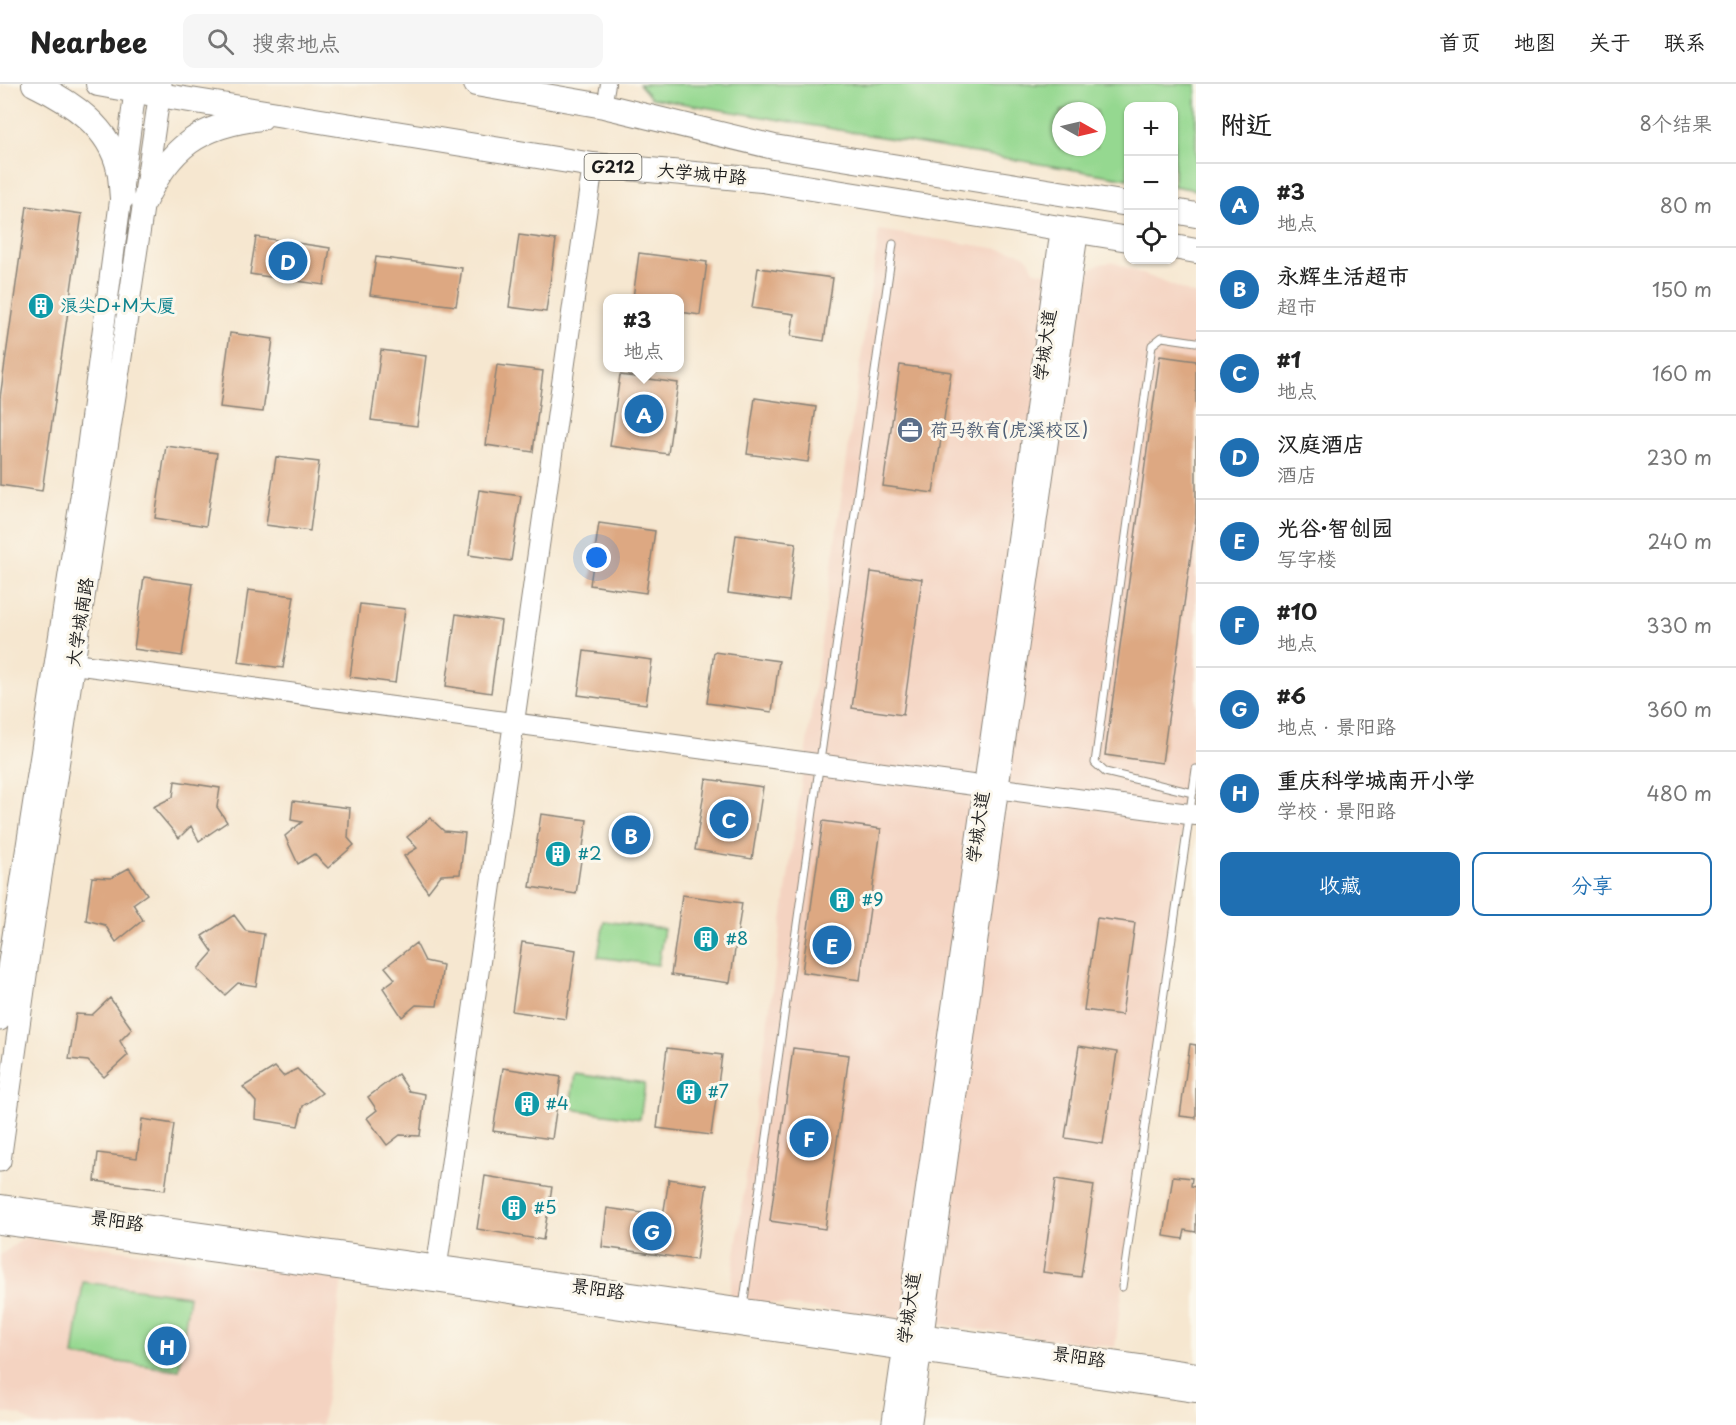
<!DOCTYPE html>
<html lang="zh">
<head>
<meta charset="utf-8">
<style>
  :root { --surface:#fff; --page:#f6f6f6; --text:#222; --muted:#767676; --line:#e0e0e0; --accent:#1f6fb2 }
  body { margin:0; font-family:"Playpen Sans","LXGW WenKai TC",sans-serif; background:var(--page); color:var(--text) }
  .controls { position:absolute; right:18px; top:18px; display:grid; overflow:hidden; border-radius:12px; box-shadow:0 2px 4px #0004 }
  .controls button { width:54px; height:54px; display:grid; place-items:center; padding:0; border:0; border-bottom:2px solid var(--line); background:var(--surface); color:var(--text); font:30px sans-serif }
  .compass { position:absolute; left:1052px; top:18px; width:54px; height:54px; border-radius:50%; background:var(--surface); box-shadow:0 2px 4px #0004; rotate:98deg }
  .you { position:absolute; left:597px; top:474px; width:21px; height:21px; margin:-15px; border:4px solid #fff; border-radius:50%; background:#1a73e8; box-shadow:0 0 0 9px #1a73e833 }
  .badge { display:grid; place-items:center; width:39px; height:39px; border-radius:50%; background:var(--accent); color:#fff; font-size:20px; font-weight:700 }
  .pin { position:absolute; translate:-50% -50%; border:3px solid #fff; box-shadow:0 2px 6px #0006 }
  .popup { position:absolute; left:603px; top:210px; width:81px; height:78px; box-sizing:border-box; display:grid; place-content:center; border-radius:12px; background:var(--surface); filter:drop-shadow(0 2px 4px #0005); font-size:20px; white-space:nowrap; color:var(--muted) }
  .popup b { font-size:22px; color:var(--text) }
  .popup::after { content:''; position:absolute; left:50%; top:100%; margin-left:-12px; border:12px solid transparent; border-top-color:var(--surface) }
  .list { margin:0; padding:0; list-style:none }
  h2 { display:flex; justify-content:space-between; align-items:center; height:78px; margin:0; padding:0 24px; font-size:26px }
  h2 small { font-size:20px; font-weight:400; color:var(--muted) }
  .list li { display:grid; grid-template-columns:39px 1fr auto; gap:18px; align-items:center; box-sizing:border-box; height:84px; padding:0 24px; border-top:2px solid var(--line) }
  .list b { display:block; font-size:22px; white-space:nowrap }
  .list p { margin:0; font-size:20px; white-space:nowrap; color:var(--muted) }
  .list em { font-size:20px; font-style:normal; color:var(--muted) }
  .actions { display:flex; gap:12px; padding:18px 24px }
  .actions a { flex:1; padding:14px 0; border:2px solid var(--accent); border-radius:12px; text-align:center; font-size:21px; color:var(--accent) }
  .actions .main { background:var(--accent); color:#fff }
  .icon { flex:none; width:33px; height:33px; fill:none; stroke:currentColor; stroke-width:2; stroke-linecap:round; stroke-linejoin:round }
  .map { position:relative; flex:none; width:1196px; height:1341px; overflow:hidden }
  header { display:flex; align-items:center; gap:36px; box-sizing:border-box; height:84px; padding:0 30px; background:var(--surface); border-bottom:2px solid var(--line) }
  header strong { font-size:28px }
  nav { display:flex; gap:33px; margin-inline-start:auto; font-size:21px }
  .search { width:420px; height:54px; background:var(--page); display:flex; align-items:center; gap:15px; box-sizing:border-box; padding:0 21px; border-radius:12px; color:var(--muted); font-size:22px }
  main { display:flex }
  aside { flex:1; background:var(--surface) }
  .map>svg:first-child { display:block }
</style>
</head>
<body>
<header>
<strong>Nearbee</strong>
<div class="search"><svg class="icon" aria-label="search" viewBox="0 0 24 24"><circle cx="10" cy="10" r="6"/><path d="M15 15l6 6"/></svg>搜索地点</div>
<nav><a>首页</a><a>地图</a><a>关于</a><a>联系</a></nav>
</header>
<main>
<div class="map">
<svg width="1196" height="1341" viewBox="0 0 1196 1341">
  <rect width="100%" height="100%" fill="#fbf7ec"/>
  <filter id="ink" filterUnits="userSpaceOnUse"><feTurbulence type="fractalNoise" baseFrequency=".0167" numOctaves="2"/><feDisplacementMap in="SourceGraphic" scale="12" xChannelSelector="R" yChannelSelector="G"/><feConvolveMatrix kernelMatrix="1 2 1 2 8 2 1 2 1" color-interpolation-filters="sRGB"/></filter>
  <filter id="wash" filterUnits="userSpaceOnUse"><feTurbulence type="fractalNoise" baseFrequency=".008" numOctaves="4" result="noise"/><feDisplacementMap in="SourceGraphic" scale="24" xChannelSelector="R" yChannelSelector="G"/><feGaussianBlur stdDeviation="1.35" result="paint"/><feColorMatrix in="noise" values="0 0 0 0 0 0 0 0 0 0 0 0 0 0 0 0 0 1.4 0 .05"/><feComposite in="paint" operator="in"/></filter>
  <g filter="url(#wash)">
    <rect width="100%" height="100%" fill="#f6e7d0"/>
    <path fill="#f4d3c1" d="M 879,146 L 1018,168 L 1029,175 L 1034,187 L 1085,193 L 1091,185 L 1100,180 L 1113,178 L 1196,211 L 1196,636 L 1115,1263 L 729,1214 Z
      M 26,1153 L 342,1196 L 322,1341 L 35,1341 L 20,1331 L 0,1328 L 0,1171 Z"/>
    <path fill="#95d890" stroke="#587a56" stroke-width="1.5" fill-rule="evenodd" d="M 639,0 L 1196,0 L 1196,106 L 1174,102 L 1174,22 L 1128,22 L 1128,95 L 651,14 ZM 1061,27 L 1097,27 L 1097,63 L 1061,63 Z
      M 604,837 L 664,845 L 658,881 L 598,873 Z
      M 575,990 L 645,1000 L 640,1035 L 577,1026 L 570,1021 Z
      M 83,1198 L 189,1212 L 179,1286 L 73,1272 Z"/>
    <g id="blocks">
      <path fill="#dda882" d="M 27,122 L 82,130 L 42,407 L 0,401 L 0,314 Z
        M 519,151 L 556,156 L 546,228 L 509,223 Z
        M 256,153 L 330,164 L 324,201 L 250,190 Z
        M 639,169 L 707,178 L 700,231 L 680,228 L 680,214 L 633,214 Z
        M 376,173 L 462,184 L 456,222 L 370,211 Z
        M 758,184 L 833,194 L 824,257 L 791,252 L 794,230 L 752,224 Z
        M 230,249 L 273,255 L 263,328 L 220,323 Z
        M 381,266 L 426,272 L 417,342 L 371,336 Z
        M 1160,272 L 1196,277 L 1196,434 L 1162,679 L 1105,671 Z
        M 497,281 L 543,287 L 533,368 L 486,361 Z
        M 900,281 L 951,288 L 933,409 L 883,402 Z
        M 620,291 L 678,299 L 668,370 L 610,362 Z
        M 755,314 L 816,323 L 808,378 L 747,370 Z
        M 166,362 L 217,369 L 206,442 L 155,434 Z
        M 276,373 L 319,378 L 310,447 L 266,441 Z
        M 479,406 L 521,412 L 511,477 L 469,471 Z
        M 599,439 L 655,447 L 646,509 L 590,501 Z
        M 736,451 L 796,459 L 789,517 L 728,509 Z
        M 871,488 L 922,495 L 903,631 L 852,624 Z
        M 144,493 L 193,500 L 182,572 L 134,565 Z
        M 248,506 L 294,512 L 283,584 L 238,578 Z
        M 360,520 L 405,525 L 395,599 L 350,593 Z
        M 456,530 L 501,537 L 491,609 L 446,602 Z
        M 584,567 L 652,576 L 646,620 L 578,611 Z
        M 714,568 L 779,577 L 772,628 L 707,619 Z
        M 706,695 L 763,703 L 752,775 L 695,766 Z
        M 175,697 L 220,704 L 217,723 L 227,738 L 199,757 L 191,742 L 179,754 L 153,723 L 173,713 Z
        M 293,717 L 350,724 L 348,754 L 354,761 L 328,784 L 314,770 L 298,780 L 285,752 L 302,738 L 291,736 Z
        M 541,730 L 587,736 L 576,810 L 530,803 Z
        M 430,734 L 444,747 L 465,749 L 460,790 L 441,791 L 428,808 L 404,772 L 417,764 L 407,753 Z
        M 823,737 L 881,745 L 860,896 L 802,888 Z
        M 129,784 L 147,810 L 133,820 L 143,836 L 116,858 L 105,841 L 86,836 L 92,793 L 111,794 Z
        M 682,811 L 742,819 L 730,899 L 671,891 Z
        M 234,831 L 246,847 L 264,850 L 256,902 L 238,899 L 225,911 L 198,885 L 213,868 L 202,852 Z
        M 1097,834 L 1135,839 L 1122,931 L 1084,926 Z
        M 522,858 L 576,866 L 566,935 L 512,927 Z
        M 416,859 L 425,877 L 443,881 L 437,922 L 416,921 L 402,933 L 383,904 L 395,895 L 385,883 Z
        M 110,914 L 132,945 L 120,957 L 128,971 L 104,993 L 88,977 L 69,975 L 76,930 L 92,931 Z
        M 1190,960 L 1196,961 L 1196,1034 L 1180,1032 Z
        M 1079,962 L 1117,968 L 1103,1060 L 1065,1054 Z
        M 667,964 L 722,971 L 711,1051 L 657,1044 Z
        M 793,964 L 849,971 L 825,1145 L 770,1137 Z
        M 275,983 L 283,992 L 297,985 L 322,1009 L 303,1022 L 298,1042 L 255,1035 L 256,1018 L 243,1003 Z
        M 503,984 L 561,993 L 552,1055 L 493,1047 Z
        M 398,990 L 409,1007 L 425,1010 L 420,1052 L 400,1051 L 387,1061 L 367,1034 L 377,1026 L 368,1013 Z
        M 142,1035 L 174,1040 L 165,1106 L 95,1097 L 98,1069 L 137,1074 Z
        M 485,1092 L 552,1103 L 543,1156 L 477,1145 Z
        M 1173,1092 L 1192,1094 L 1191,1102 L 1196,1103 L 1196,1148 L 1185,1146 L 1183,1155 L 1164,1152 Z
        M 669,1095 L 707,1101 L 696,1176 L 602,1163 L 607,1124 L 663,1132 Z
        M 1056,1095 L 1094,1101 L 1081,1193 L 1043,1188 Z"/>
    </g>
  </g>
  <g filter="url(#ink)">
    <use href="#blocks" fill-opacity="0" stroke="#898276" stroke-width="1.5"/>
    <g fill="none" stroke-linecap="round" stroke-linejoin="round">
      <g stroke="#898276" stroke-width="9">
        <path id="lane" d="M 1193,709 L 1105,688 L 1095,679 L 1152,261 L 1162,253 L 1196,258
          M 1122,1203 L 1196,685
          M 743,1223 L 893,160"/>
      </g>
      <g stroke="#898276" stroke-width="16">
        <path id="street" d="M 604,22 L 608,0"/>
      </g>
      <g stroke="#898276" stroke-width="22">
        <path id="secondary" d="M 74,580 L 1196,731
          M 0,1121 C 399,1176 797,1232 1196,1289
          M 0,1140 L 435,1198 L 1196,1308
          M 435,1195 L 593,81
          M 892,1341 L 984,702 L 1061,144
          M 911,1341 L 998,706 L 1078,147"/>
      </g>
      <g stroke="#898276" stroke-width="23">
        <path id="primary" d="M 0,936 L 81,413 L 136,0
          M 0,1077 L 28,877 L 123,260 L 161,0"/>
      </g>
      <g stroke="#898276" stroke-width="26">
        <path id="highway" d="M 34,0 C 71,18 110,43 119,86 C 121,95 121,105 122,114
          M 98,0 L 159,11 L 593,81 L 762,96 L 1128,155
          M 476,0 L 604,22 L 774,63 L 1128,120
          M 144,118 C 170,63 200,41 261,34
          M 1174,127 L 1196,131
          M 1174,163 L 1196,167"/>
      </g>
      <use href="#lane" stroke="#fff" stroke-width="7"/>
      <use href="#street" stroke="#fff" stroke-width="14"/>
      <use href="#secondary" stroke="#fff" stroke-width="20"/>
      <use href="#primary" stroke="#fff" stroke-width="21"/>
      <use href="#highway" stroke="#fff" stroke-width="24"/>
    </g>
  </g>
  <defs>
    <g id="building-disc" transform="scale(1.35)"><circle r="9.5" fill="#0f9aa8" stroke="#fbf7ec"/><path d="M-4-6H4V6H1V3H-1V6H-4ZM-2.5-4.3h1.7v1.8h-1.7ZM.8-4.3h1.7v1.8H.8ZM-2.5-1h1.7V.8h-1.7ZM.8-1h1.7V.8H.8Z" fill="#fff"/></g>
    <g id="office-disc" transform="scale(1.35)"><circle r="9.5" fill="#5c6f8a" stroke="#fbf7ec"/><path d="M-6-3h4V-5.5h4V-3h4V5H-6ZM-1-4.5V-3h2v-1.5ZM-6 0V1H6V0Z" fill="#fff"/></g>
  </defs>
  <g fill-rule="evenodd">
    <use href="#building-disc" x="41" y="222"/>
    <use href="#office-disc" x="910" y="346"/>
    <use href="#building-disc" x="558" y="770"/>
    <use href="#building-disc" x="842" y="816"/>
    <use href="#building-disc" x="706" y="855"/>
    <use href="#building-disc" x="689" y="1008"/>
    <use href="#building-disc" x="527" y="1020"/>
    <use href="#building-disc" x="514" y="1124"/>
  </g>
  <g text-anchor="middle" stroke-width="6" stroke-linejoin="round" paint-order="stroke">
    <rect fill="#fbf7ec" stroke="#5f5e5a" stroke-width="1.5" x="584.5" y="70" width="57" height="26" rx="4.5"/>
    <g font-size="16" font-weight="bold" fill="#1c1c1c">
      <text x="613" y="89">G212</text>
    </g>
    <g font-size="18" fill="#1c1c1c" stroke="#fbf7ec">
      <text transform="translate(702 90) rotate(5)" y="6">大学城中路</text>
      <text transform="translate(1045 261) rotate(-82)" y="6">学城大道</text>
      <text transform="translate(80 538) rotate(-81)" y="6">大学城南路</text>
      <text transform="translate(978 743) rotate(-82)" y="6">学城大道</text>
      <text transform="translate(117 1137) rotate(8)" y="6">景阳路</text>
      <text transform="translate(598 1205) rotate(8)" y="6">景阳路</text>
      <text transform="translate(909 1224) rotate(-82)" y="6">学城大道</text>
      <text transform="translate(1079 1273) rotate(8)" y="6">景阳路</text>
    </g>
    <g font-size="18" fill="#0d838f" stroke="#fbf7ec" text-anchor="start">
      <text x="60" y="228">浪尖D+M大厦</text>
      <text x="578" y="776">#2</text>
      <text x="862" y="822">#9</text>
      <text x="726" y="861">#8</text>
      <text x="708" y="1014">#7</text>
      <text x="546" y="1026">#4</text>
      <text x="534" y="1130">#5</text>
    </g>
    <g font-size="18" fill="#4e5e75" stroke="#fbf7ec" text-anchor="start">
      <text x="930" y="352">荷马教育(虎溪校区)</text>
    </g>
  </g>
</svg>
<div class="controls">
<button>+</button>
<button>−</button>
<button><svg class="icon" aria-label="locate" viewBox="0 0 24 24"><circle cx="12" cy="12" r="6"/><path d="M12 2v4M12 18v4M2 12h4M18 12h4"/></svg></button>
</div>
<svg class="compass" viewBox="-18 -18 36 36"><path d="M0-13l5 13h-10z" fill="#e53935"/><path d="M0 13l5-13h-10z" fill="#767676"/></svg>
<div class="you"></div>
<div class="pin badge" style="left:644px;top:330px">A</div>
<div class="popup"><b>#3</b>地点</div>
<div class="pin badge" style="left:631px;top:751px">B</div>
<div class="pin badge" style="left:729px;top:735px">C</div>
<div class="pin badge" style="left:288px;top:177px">D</div>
<div class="pin badge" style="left:832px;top:861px">E</div>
<div class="pin badge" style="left:809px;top:1054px">F</div>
<div class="pin badge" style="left:652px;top:1147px">G</div>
<div class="pin badge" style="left:167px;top:1262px">H</div>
</div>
<aside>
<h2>附近<small>8个结果</small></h2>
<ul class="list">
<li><span class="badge">A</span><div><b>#3</b><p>地点</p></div><em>80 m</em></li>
<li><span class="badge">B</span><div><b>永辉生活超市</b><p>超市</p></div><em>150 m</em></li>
<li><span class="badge">C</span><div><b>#1</b><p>地点</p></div><em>160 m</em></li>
<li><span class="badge">D</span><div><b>汉庭酒店</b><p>酒店</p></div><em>230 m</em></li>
<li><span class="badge">E</span><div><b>光谷·智创园</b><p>写字楼</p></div><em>240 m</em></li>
<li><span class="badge">F</span><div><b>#10</b><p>地点</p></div><em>330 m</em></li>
<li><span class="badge">G</span><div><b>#6</b><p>地点 · 景阳路</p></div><em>360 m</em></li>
<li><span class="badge">H</span><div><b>重庆科学城南开小学</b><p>学校 · 景阳路</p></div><em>480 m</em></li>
</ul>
<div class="actions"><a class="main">收藏</a><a>分享</a></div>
</aside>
</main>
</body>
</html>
